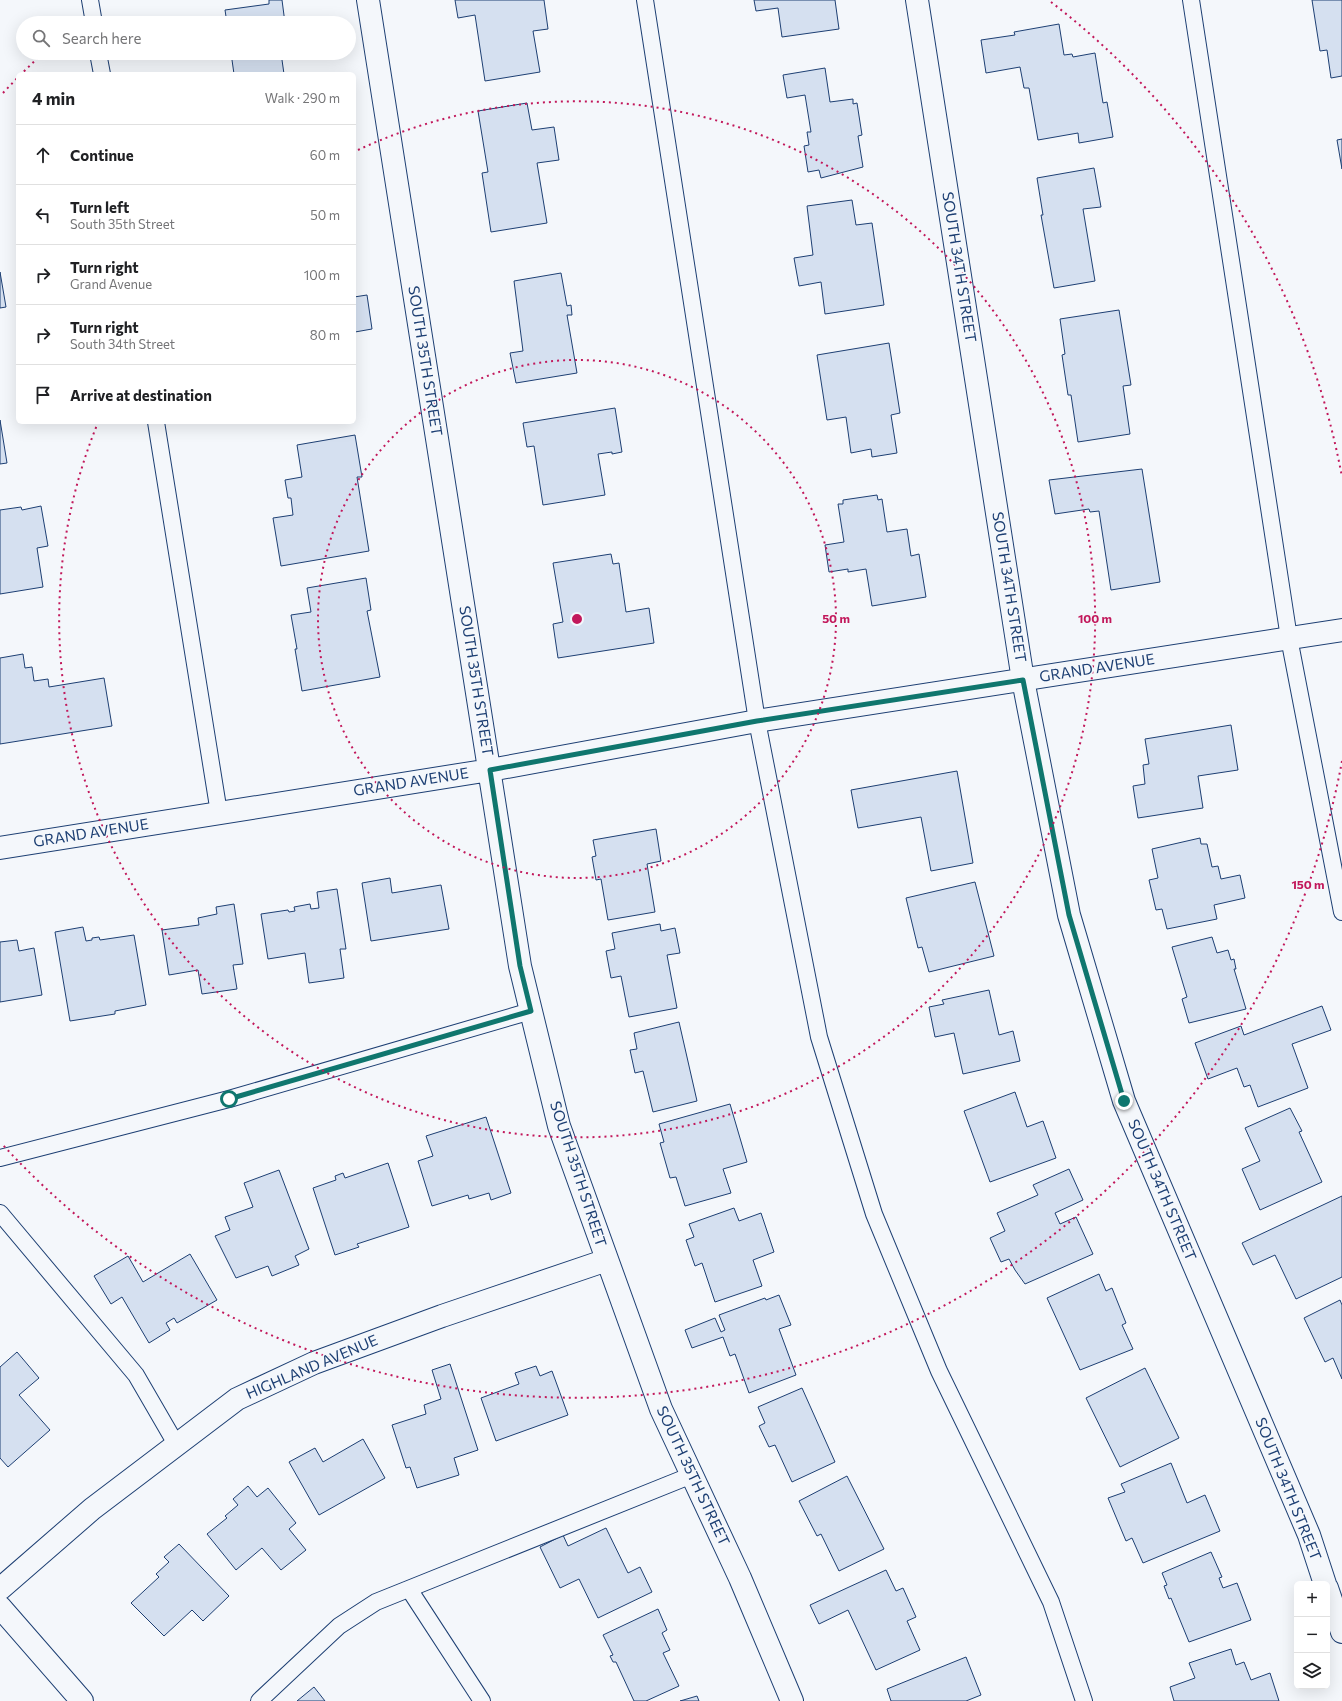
<!DOCTYPE html>
<html lang="en">
<head>
<meta charset="utf-8">
<style>
  :root { --surface:#fff; --page:#f2f2f2; --text:#202124; --muted:#757577; --line:#e0e0e0 }
  body { margin:0; font-family:Commissioner,sans-serif; background:var(--page); color:var(--text) }
  .controls { position:absolute; right:12px; bottom:12px; display:grid; overflow:hidden; border-radius:6px; box-shadow:0 4px 16px #0002 }
  .controls button { width:36px; height:36px; display:grid; place-items:center; padding:0; border:0; border-bottom:1px solid var(--line); background:var(--surface); color:var(--text); font:20px sans-serif }
  .stop { position:absolute; width:12px; height:12px; margin:-9px; border:3px solid #0f766e; border-radius:50%; background:#fff }
  .stop.end { background:#0f766e; border-color:#fff; box-shadow:0 1px 4px #0008 }
  .list { margin:0; padding:0; list-style:none }
  h2 { display:flex; justify-content:space-between; align-items:center; height:52px; margin:0; padding:0 16px; font-size:17px }
  h2 small { font-size:13px; font-weight:400; color:var(--muted) }
  .list li { display:grid; grid-template-columns:26px 1fr auto; gap:12px; align-items:center; box-sizing:border-box; height:60px; padding:0 16px; border-top:1px solid var(--line) }
  .list b { display:block; font-size:15px; white-space:nowrap }
  .list p { margin:0; font-size:13px; white-space:nowrap; color:var(--muted) }
  .list em { font-size:13px; font-style:normal; color:var(--muted) }
  .icon { flex:none; width:22px; height:22px; fill:none; stroke:currentColor; stroke-width:2; stroke-linecap:round; stroke-linejoin:round }
  .map { position:relative; flex:none; width:1342px; height:1701px; overflow:hidden }
  .search { position:absolute; background:var(--surface); box-shadow:0 4px 16px #0002; left:16px; top:16px; width:340px; height:44px; display:flex; align-items:center; gap:10px; box-sizing:border-box; padding:0 14px; border-radius:22px; color:var(--muted); font-size:15px }
  .panel { position:absolute; background:var(--surface); box-shadow:0 4px 16px #0002; left:16px; top:72px; width:340px; height:352px; border-radius:6px }
  .map>svg:first-child { display:block }
</style>
</head>
<body>
<div class="map">
<svg width="1342" height="1701" viewBox="0 0 1342 1701">
  <rect width="100%" height="100%" fill="#f4f7fb"/>
  <path fill="#d5e0f0" stroke="#1d3f73" d="M 269,0 L 282,0 L 285,23 L 227,23 L 225,10 L 269,4 Z
    M 455,0 L 544,0 L 548,29 L 533,31 L 540,72 L 485,81 L 475,15 L 458,18 Z
    M 754,0 L 835,0 L 839,29 L 782,37 L 778,8 L 756,11 Z
    M 1312,0 L 1342,0 L 1342,76 L 1331,78 L 1327,50 L 1320,51 Z
    M 1059,24 L 1064,55 L 1072,54 L 1073,57 L 1095,53 L 1103,103 L 1107,102 L 1113,137 L 1079,143 L 1078,133 L 1038,140 L 1029,88 L 1024,88 L 1020,67 L 986,73 L 981,40 L 1015,35 L 1014,32 Z
    M 231,53 L 281,53 L 284,74 L 234,74 Z
    M 825,68 L 830,102 L 853,99 L 853,104 L 857,103 L 862,135 L 858,136 L 863,167 L 821,178 L 819,170 L 808,172 L 804,146 L 809,145 L 807,132 L 811,132 L 805,95 L 787,98 L 783,75 Z
    M 527,103 L 532,130 L 554,127 L 559,160 L 537,163 L 547,223 L 491,232 L 482,173 L 488,172 L 478,111 Z
    M 1342,139 L 1342,169 L 1337,140 Z
    M 1094,168 L 1101,207 L 1083,209 L 1095,281 L 1054,288 L 1041,215 L 1043,215 L 1037,178 Z
    M 852,200 L 856,225 L 872,223 L 884,305 L 825,314 L 821,282 L 799,286 L 794,258 L 813,255 L 807,206 Z
    M 0,272 L 6,307 L 0,308 Z
    M 561,273 L 567,306 L 571,305 L 572,315 L 567,315 L 577,373 L 516,383 L 510,353 L 523,351 L 514,281 Z
    M 367,295 L 372,329 L 355,332 L 354,333 L 354,297 Z
    M 1119,310 L 1131,385 L 1123,386 L 1130,434 L 1078,442 L 1071,395 L 1068,395 L 1062,355 L 1065,354 L 1060,319 Z
    M 889,343 L 900,413 L 891,415 L 897,453 L 872,457 L 871,449 L 851,453 L 846,417 L 827,420 L 817,355 Z
    M 615,408 L 622,452 L 612,454 L 612,452 L 598,454 L 605,495 L 543,505 L 534,446 L 527,447 L 523,423 Z
    M 0,420 L 7,463 L 0,464 Z
    M 355,435 L 362,477 L 357,477 L 369,551 L 281,566 L 273,518 L 293,515 L 291,498 L 288,498 L 285,480 L 302,477 L 297,445 Z
    M 1142,469 L 1160,582 L 1111,590 L 1099,511 L 1090,512 L 1089,509 L 1055,514 L 1049,480 Z
    M 877,495 L 878,500 L 882,499 L 887,532 L 907,529 L 911,556 L 919,554 L 926,597 L 872,606 L 866,569 L 848,572 L 848,569 L 829,572 L 825,545 L 844,542 L 838,504 L 843,504 L 843,500 Z
    M 41,506 L 48,546 L 37,548 L 43,587 L 0,594 L 0,510 L 21,507 L 22,510 Z
    M 611,554 L 613,564 L 619,563 L 626,612 L 649,608 L 654,643 L 558,658 L 553,624 L 563,622 L 553,563 Z
    M 366,578 L 371,610 L 367,611 L 380,677 L 302,691 L 295,649 L 297,649 L 291,615 L 311,612 L 307,588 Z
    M 23,654 L 25,668 L 32,667 L 34,681 L 48,679 L 49,687 L 104,678 L 112,726 L 0,744 L 0,658 Z
    M 1231,725 L 1238,770 L 1198,776 L 1203,808 L 1138,818 L 1133,786 L 1145,784 L 1143,765 L 1149,764 L 1145,739 Z
    M 957,771 L 973,863 L 931,871 L 921,817 L 858,828 L 851,790 Z
    M 656,829 L 661,861 L 647,864 L 655,912 L 608,920 L 601,879 L 596,880 L 592,857 L 596,856 L 593,840 Z
    M 1200,838 L 1201,844 L 1207,844 L 1212,867 L 1218,866 L 1221,879 L 1240,875 L 1245,898 L 1214,905 L 1217,919 L 1167,929 L 1162,909 L 1156,910 L 1149,880 L 1158,878 L 1152,849 Z
    M 390,878 L 392,893 L 441,885 L 449,929 L 371,941 L 362,883 Z
    M 975,882 L 994,956 L 929,972 L 922,947 L 918,948 L 906,898 Z
    M 337,889 L 346,949 L 340,949 L 344,978 L 309,983 L 305,953 L 268,959 L 261,914 L 288,910 L 289,912 L 295,911 L 294,907 L 310,904 L 311,909 L 319,908 L 317,892 Z
    M 234,904 L 243,964 L 233,965 L 237,989 L 202,994 L 198,970 L 169,975 L 162,930 L 199,925 L 198,918 L 217,914 L 216,907 Z
    M 660,924 L 661,931 L 675,928 L 680,953 L 667,955 L 677,1008 L 629,1017 L 621,976 L 611,978 L 606,951 L 615,949 L 612,933 Z
    M 83,927 L 86,941 L 92,940 L 92,938 L 99,937 L 100,940 L 134,935 L 146,1005 L 115,1011 L 115,1014 L 70,1021 L 55,932 Z
    M 1212,937 L 1217,953 L 1228,950 L 1231,960 L 1234,959 L 1236,969 L 1234,969 L 1246,1009 L 1189,1023 L 1182,999 L 1187,997 L 1172,947 Z
    M 17,940 L 19,951 L 34,948 L 42,995 L 0,1002 L 0,942 Z
    M 989,990 L 999,1035 L 1013,1031 L 1020,1061 L 963,1074 L 954,1033 L 935,1037 L 929,1007 L 944,1004 L 942,1000 Z
    M 1322,1006 L 1331,1030 L 1292,1044 L 1308,1088 L 1258,1107 L 1250,1085 L 1244,1087 L 1237,1068 L 1208,1079 L 1195,1043 L 1241,1026 L 1244,1035 Z
    M 679,1022 L 697,1101 L 653,1112 L 643,1071 L 635,1073 L 630,1050 L 637,1049 L 634,1033 Z
    M 1015,1092 L 1027,1127 L 1043,1121 L 1056,1158 L 990,1182 L 964,1111 Z
    M 730,1104 L 747,1162 L 723,1169 L 731,1193 L 685,1206 L 676,1177 L 670,1178 L 660,1143 L 664,1142 L 659,1124 Z
    M 1290,1108 L 1302,1131 L 1299,1132 L 1322,1182 L 1260,1210 L 1242,1169 L 1260,1161 L 1245,1128 Z
    M 486,1117 L 511,1193 L 491,1200 L 489,1193 L 469,1199 L 468,1195 L 432,1206 L 418,1161 L 433,1156 L 426,1136 Z
    M 388,1163 L 409,1227 L 357,1244 L 359,1247 L 335,1255 L 313,1188 L 336,1180 L 335,1176 L 343,1173 L 345,1178 Z
    M 1069,1169 L 1083,1200 L 1055,1213 L 1060,1224 L 1076,1217 L 1093,1254 L 1025,1284 L 1015,1270 L 1009,1259 L 1001,1262 L 990,1238 L 1005,1231 L 997,1213 L 1038,1195 L 1033,1185 Z
    M 279,1170 L 309,1249 L 295,1256 L 299,1265 L 272,1276 L 268,1266 L 236,1278 L 215,1236 L 230,1230 L 225,1217 L 253,1207 L 244,1183 Z
    M 1342,1196 L 1342,1277 L 1296,1299 L 1275,1255 L 1253,1265 L 1242,1243 Z
    M 734,1208 L 739,1221 L 761,1213 L 774,1252 L 753,1260 L 762,1286 L 715,1302 L 702,1263 L 695,1266 L 686,1240 L 694,1237 L 689,1224 Z
    M 190,1254 L 217,1300 L 177,1323 L 174,1318 L 166,1323 L 170,1330 L 149,1343 L 122,1297 L 111,1304 L 94,1276 L 128,1256 L 143,1282 Z
    M 1099,1274 L 1106,1291 L 1112,1288 L 1126,1323 L 1122,1325 L 1133,1349 L 1080,1370 L 1047,1298 Z
    M 779,1295 L 791,1325 L 779,1329 L 796,1375 L 749,1393 L 735,1354 L 730,1356 L 723,1337 L 692,1348 L 685,1330 L 715,1318 L 721,1332 L 725,1330 L 719,1315 L 765,1298 L 766,1300 Z
    M 1340,1300 L 1342,1305 L 1342,1379 L 1333,1358 L 1325,1362 L 1304,1318 Z
    M 17,1352 L 39,1378 L 19,1395 L 50,1430 L 8,1467 L 0,1458 L 0,1367 Z
    M 450,1364 L 478,1450 L 454,1458 L 459,1475 L 417,1488 L 410,1467 L 406,1468 L 392,1425 L 426,1414 L 424,1405 L 441,1399 L 432,1370 Z
    M 536,1366 L 540,1376 L 552,1371 L 568,1415 L 496,1441 L 481,1398 L 519,1384 L 515,1373 Z
    M 1145,1368 L 1179,1438 L 1120,1467 L 1086,1398 Z
    M 802,1388 L 835,1462 L 792,1482 L 775,1445 L 769,1447 L 759,1426 L 765,1423 L 758,1407 Z
    M 363,1439 L 385,1478 L 319,1515 L 289,1462 L 315,1448 L 323,1462 Z
    M 1171,1463 L 1187,1503 L 1205,1495 L 1220,1531 L 1143,1563 L 1132,1538 L 1126,1541 L 1108,1498 L 1125,1492 L 1121,1484 Z
    M 847,1476 L 884,1549 L 839,1571 L 821,1534 L 817,1536 L 799,1501 Z
    M 248,1486 L 257,1497 L 268,1488 L 296,1523 L 289,1529 L 306,1550 L 281,1570 L 262,1548 L 236,1570 L 207,1534 L 227,1518 L 225,1516 L 238,1505 L 233,1499 Z
    M 606,1528 L 628,1573 L 640,1567 L 652,1592 L 598,1618 L 579,1579 L 560,1588 L 540,1547 L 563,1535 L 568,1546 Z
    M 179,1544 L 229,1596 L 203,1621 L 192,1610 L 164,1636 L 131,1603 L 159,1577 L 156,1574 L 169,1562 L 164,1557 Z
    M 1211,1552 L 1222,1577 L 1219,1578 L 1223,1588 L 1237,1583 L 1251,1620 L 1189,1642 L 1171,1598 L 1169,1599 L 1164,1586 L 1167,1585 L 1162,1573 Z
    M 886,1570 L 896,1591 L 903,1588 L 916,1617 L 907,1621 L 920,1650 L 876,1670 L 848,1610 L 819,1624 L 810,1605 Z
    M 658,1609 L 667,1630 L 662,1633 L 670,1650 L 663,1653 L 679,1686 L 646,1701 L 634,1701 L 616,1662 L 613,1662 L 610,1656 L 613,1655 L 603,1635 Z
    M 1231,1649 L 1236,1665 L 1244,1662 L 1251,1680 L 1270,1673 L 1279,1701 L 1174,1701 L 1170,1687 L 1195,1678 L 1189,1663 Z
    M 966,1657 L 981,1695 L 966,1701 L 891,1701 L 887,1689 Z
    M 314,1687 L 325,1701 L 297,1701 Z
    M 697,1696 L 699,1701 L 680,1701 Z"/>
  <g fill="none" stroke-linecap="round" stroke-linejoin="round">
    <g stroke="#1d3f73" stroke-width="18">
      <path id="lane" d="M 90,0 L 94,23
        M 645,0 L 757,721 L 819,1037 L 874,1214 L 939,1371 L 1051,1602 L 1084,1701
        M 1191,0 L 1289,638 L 1342,912
        M 98,53 L 102,74
        M 156,422 L 219,813
        M 0,1158 L 229,1099 L 531,1011
        M 0,1213 L 136,1375 L 176,1444
        M 409,1589 L 482,1701
        M 259,1701 L 339,1626 L 376,1602 L 692,1475"/>
    </g>
    <g stroke="#1d3f73" stroke-width="24">
      <path id="street" d="M 368,0 L 520,966 L 559,1126 L 661,1409 L 740,1578 L 792,1701
        M 917,0 L 1023,680 L 1069,915 L 1124,1101 L 1309,1535 L 1325,1584
        M 0,848 L 490,770 L 757,721 L 1342,630
        M 1327,1588 L 1342,1632
        M 0,1589 L 92,1509 L 237,1399 L 314,1363 L 442,1316 L 607,1260"/>
    </g>
    <g stroke="#1d3f73" stroke-width="24">
      <path id="secondary" d="M 0,1607 L 82,1701"/>
    </g>
    <use href="#lane" stroke="#f4f7fb" stroke-width="16"/>
    <use href="#street" stroke="#f4f7fb" stroke-width="22"/>
    <use href="#secondary" stroke="#f4f7fb" stroke-width="22"/>
  </g>
  <g fill="none" stroke-linecap="round" stroke-linejoin="round">
    <path stroke="#0f766e" stroke-width="5" d="M 229,1099 L 531,1011 L 520,966 L 490,770 L 757,721 L 1023,680 L 1069,915 L 1124,1101"/>
  </g>
  <g fill="none" stroke="#c2185b" stroke-width="2" stroke-dasharray="2 4">
    <circle cx="577" cy="619" r="259"/>
    <path d="M358 150A518 518 0 1 1 97 425"/>
    <path d="M1342 761A778 778 0 0 1 3 1145M3 93A778 778 0 0 1 41 55M1051 2A778 778 0 0 1 1342 477"/>
  </g>
  <g text-anchor="middle" stroke-width="3" stroke-linejoin="round" paint-order="stroke">
    <g font-size="15" fill="#1d3f73" stroke="#f4f7fb">
      <text transform="translate(959 267) rotate(81)" y="5">SOUTH 34TH STREET</text>
      <text transform="translate(425 361) rotate(81)" y="5">SOUTH 35TH STREET</text>
      <text transform="translate(1009 587) rotate(81)" y="5">SOUTH 34TH STREET</text>
      <text transform="translate(1097 668) rotate(-9)" y="5">GRAND AVENUE</text>
      <text transform="translate(476 681) rotate(81)" y="5">SOUTH 35TH STREET</text>
      <text transform="translate(411 782) rotate(-9)" y="5">GRAND AVENUE</text>
      <text transform="translate(91 833) rotate(-9)" y="5">GRAND AVENUE</text>
      <text transform="translate(578 1174) rotate(72)" y="5">SOUTH 35TH STREET</text>
      <text transform="translate(1162 1190) rotate(67)" y="5">SOUTH 34TH STREET</text>
      <text transform="translate(312 1367) rotate(-23)" y="5">HIGHLAND AVENUE</text>
      <text transform="translate(693 1476) rotate(65)" y="5">SOUTH 35TH STREET</text>
      <text transform="translate(1288 1489) rotate(68)" y="5">SOUTH 34TH STREET</text>
    </g>
  </g>
  <circle cx="577" cy="619" r="6" fill="#c2185b" stroke="#f4f7fb" stroke-width="2"/>
  <g font-size="12" text-anchor="middle" font-weight="bold" fill="#c2185b" stroke="#f4f7fb" stroke-width="3" stroke-linejoin="round" paint-order="stroke">
    <text x="836" y="623">50 m</text>
    <text x="1095" y="623">100 m</text>
    <text x="1308" y="889">150 m</text>
  </g>
</svg>
<div class="controls">
<button>+</button>
<button>−</button>
<button><svg class="icon" aria-label="layers" viewBox="0 0 24 24"><path d="M12 4l9 5-9 5-9-5zM3 14l9 5 9-5"/></svg></button>
</div>
<div class="stop" style="left:229px;top:1099px"></div>
<div class="stop end" style="left:1124px;top:1101px"></div>
<div class="search"><svg class="icon" aria-label="search" viewBox="0 0 24 24"><circle cx="10" cy="10" r="6"/><path d="M15 15l6 6"/></svg>Search here</div>
<section class="panel">
<h2>4 min<small>Walk · 290 m</small></h2>
<ul class="list">
<li><svg class="icon" aria-label="ahead" viewBox="0 0 24 24"><path d="M12 20V5M6 11l6-6 6 6"/></svg><div><b>Continue</b></div><em>60 m</em></li>
<li><svg class="icon" aria-label="left" viewBox="0 0 24 24"><path d="M17 20v-9H6M10 6l-5 5 5 5"/></svg><div><b>Turn left</b><p>South 35th Street</p></div><em>50 m</em></li>
<li><svg class="icon" aria-label="right" viewBox="0 0 24 24"><path d="M7 20v-9h11M14 6l5 5-5 5"/></svg><div><b>Turn right</b><p>Grand Avenue</p></div><em>100 m</em></li>
<li><svg class="icon" aria-label="right" viewBox="0 0 24 24"><path d="M7 20v-9h11M14 6l5 5-5 5"/></svg><div><b>Turn right</b><p>South 34th Street</p></div><em>80 m</em></li>
<li><svg class="icon" aria-label="arrive" viewBox="0 0 24 24"><path d="M6 21V4h12l-3 4 3 4H6"/></svg><div><b>Arrive at destination</b></div></li>
</ul>
</section>
</div>
</body>
</html>
